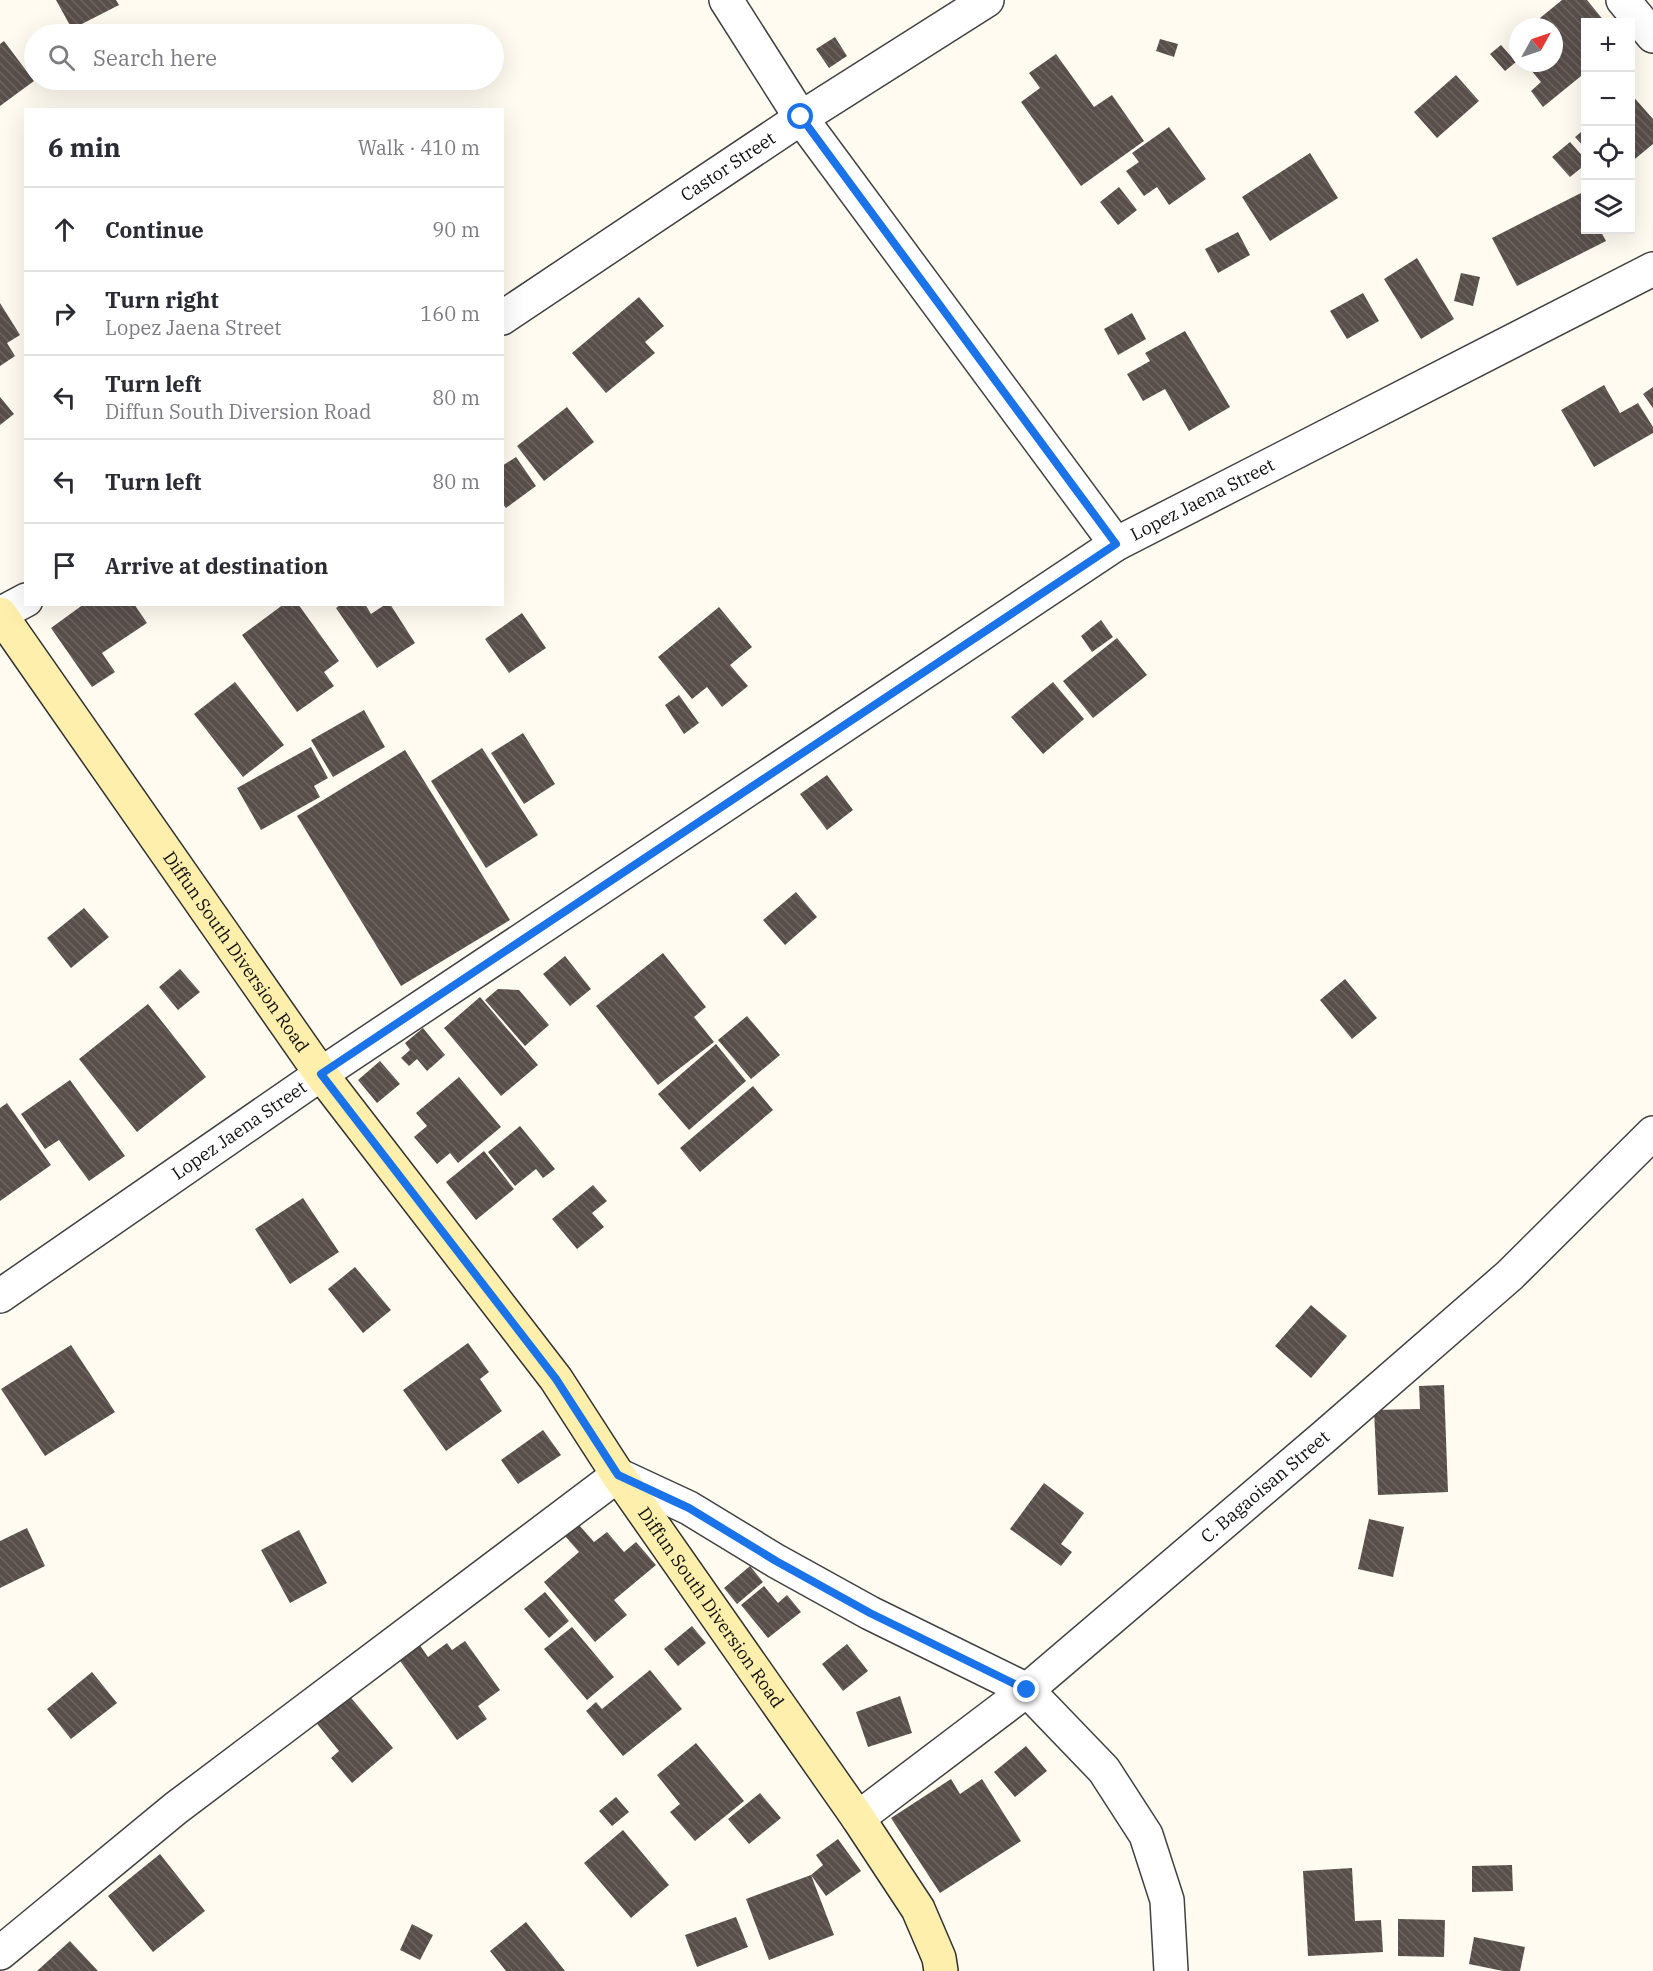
<!DOCTYPE html>
<html lang="en">
<head>
<meta charset="utf-8">
<style>
  :root { --surface:#fff; --page:#f7f7f7; --text:#2b2b33; --muted:#7c7c81; --line:#e1e1e2 }
  body { margin:0; font-family:"IBM Plex Serif",serif; background:var(--page); color:var(--text) }
  .controls { position:absolute; right:18px; top:18px; display:grid; overflow:hidden; border-radius:0px; box-shadow:0 6px 24px #0002 }
  .controls button { width:54px; height:54px; display:grid; place-items:center; padding:0; border:0; border-bottom:2px solid var(--line); background:var(--surface); color:var(--text); font:30px sans-serif }
  .compass { position:absolute; left:1509px; top:18px; width:54px; height:54px; border-radius:50%; background:var(--surface); box-shadow:0 6px 24px #0002; rotate:50deg }
  .stop { position:absolute; width:18px; height:18px; margin:-14px; border:4px solid #1a73e8; border-radius:50%; background:#fff }
  .stop.end { background:#1a73e8; border-color:#fff; box-shadow:0 2px 6px #0008 }
  .list { margin:0; padding:0; list-style:none }
  h2 { display:flex; justify-content:space-between; align-items:center; height:78px; margin:0; padding:0 24px; font-size:26px }
  h2 small { font-size:20px; font-weight:400; color:var(--muted) }
  .list li { display:grid; grid-template-columns:39px 1fr auto; gap:18px; align-items:center; box-sizing:border-box; height:84px; padding:0 24px; border-top:2px solid var(--line) }
  .list b { display:block; font-size:22px; white-space:nowrap }
  .list p { margin:0; font-size:20px; white-space:nowrap; color:var(--muted) }
  .list em { font-size:20px; font-style:normal; color:var(--muted) }
  .icon { flex:none; width:33px; height:33px; fill:none; stroke:currentColor; stroke-width:2; stroke-linecap:round; stroke-linejoin:round }
  .map { position:relative; flex:none; width:1653px; height:1971px; overflow:hidden }
  .search { position:absolute; background:var(--surface); box-shadow:0 6px 24px #0002; left:24px; top:24px; width:480px; height:66px; display:flex; align-items:center; gap:15px; box-sizing:border-box; padding:0 21px; border-radius:33px; color:var(--muted); font-size:22px }
  .panel { position:absolute; background:var(--surface); box-shadow:0 6px 24px #0002; left:24px; top:108px; width:480px; height:498px; border-radius:0px }
  .map>svg:first-child { display:block }
</style>
</head>
<body>
<div class="map">
<svg width="1653" height="1971" viewBox="0 0 1653 1971">
  <defs>
    <pattern id="building-back-hatch" width="6" height="6" patternUnits="userSpaceOnUse" patternTransform="scale(1.5)"><rect width="6" height="6" fill="#584f4b"/><path d="M-1 5l2 2M0 0l6 6M5-1l2 2" fill="none" stroke="#6b6461"/></pattern>
  </defs>
  <rect width="100%" height="100%" fill="#fffbf1"/>
  <path fill="url(#building-back-hatch)" d="M 56,0 L 116,0 L 119,5 L 72,29 Z
    M 1562,0 L 1587,0 L 1605,22 L 1586,22 L 1586,72 L 1543,107 L 1531,91 L 1541,82 L 1525,63 L 1554,63 L 1554,27 L 1529,27 Z
    M 1518,36 L 1518,54 L 1509,43 Z
    M 835,37 L 847,56 L 829,68 L 816,49 Z
    M 1160,39 L 1178,44 L 1174,57 L 1156,51 Z
    M 4,41 L 34,81 L 0,106 L 0,44 Z
    M 1501,45 L 1516,62 L 1505,71 L 1490,54 Z
    M 1056,54 L 1094,107 L 1112,95 L 1144,141 L 1081,186 L 1021,102 L 1040,88 L 1029,73 Z
    M 1456,75 L 1479,101 L 1437,138 L 1414,112 Z
    M 1630,93 L 1653,119 L 1653,144 L 1630,163 Z
    M 1169,127 L 1206,179 L 1169,205 L 1157,187 L 1144,196 L 1126,171 L 1139,162 L 1132,153 Z
    M 1586,128 L 1586,149 L 1575,137 Z
    M 1570,142 L 1586,160 L 1586,164 L 1570,177 L 1552,157 Z
    M 1310,153 L 1338,198 L 1270,241 L 1242,197 Z
    M 1119,187 L 1137,210 L 1118,225 L 1100,202 Z
    M 1581,193 L 1586,201 L 1586,230 L 1600,230 L 1606,241 L 1517,286 L 1492,238 Z
    M 1238,232 L 1250,255 L 1218,273 L 1205,249 Z
    M 1417,258 L 1454,319 L 1421,339 L 1384,279 Z
    M 1461,273 L 1480,277 L 1473,306 L 1454,301 Z
    M 1363,293 L 1379,321 L 1347,339 L 1330,311 Z
    M 639,297 L 664,326 L 645,342 L 655,353 L 606,393 L 572,353 Z
    M 0,303 L 20,335 L 7,343 L 15,356 L 0,366 Z
    M 1132,313 L 1146,339 L 1118,355 L 1104,329 Z
    M 1185,331 L 1230,407 L 1189,431 L 1165,389 L 1143,401 L 1127,374 L 1150,361 L 1145,353 Z
    M 1604,385 L 1620,413 L 1638,403 L 1653,427 L 1653,433 L 1594,467 L 1561,410 Z
    M 1653,387 L 1653,408 L 1643,394 Z
    M 0,397 L 14,414 L 0,425 Z
    M 567,407 L 594,442 L 544,481 L 517,446 Z
    M 516,457 L 536,486 L 506,508 L 502,503 L 502,466 Z
    M 84,604 L 134,604 L 147,623 L 102,653 L 115,672 L 92,687 L 51,628 Z
    M 284,604 L 298,604 L 339,661 L 324,672 L 334,686 L 297,712 L 242,635 Z
    M 341,604 L 365,604 L 371,614 L 386,604 L 390,604 L 415,643 L 377,668 L 336,608 Z
    M 719,607 L 752,647 L 730,665 L 748,686 L 722,707 L 707,687 L 692,699 L 658,657 Z
    M 522,613 L 546,648 L 509,673 L 485,639 Z
    M 1101,620 L 1113,637 L 1092,652 L 1081,636 Z
    M 1117,638 L 1147,675 L 1093,718 L 1063,681 Z
    M 235,682 L 284,745 L 243,777 L 194,714 Z
    M 1053,682 L 1084,719 L 1043,754 L 1011,717 Z
    M 679,695 L 699,723 L 684,734 L 665,705 Z
    M 364,710 L 385,747 L 333,777 L 311,740 Z
    M 523,733 L 555,784 L 524,804 L 491,753 Z
    M 311,747 L 328,778 L 314,786 L 320,797 L 261,830 L 237,788 Z
    M 482,748 L 538,835 L 486,868 L 431,781 Z
    M 405,750 L 510,920 L 401,986 L 297,816 Z
    M 827,775 L 853,810 L 827,830 L 800,794 Z
    M 796,892 L 817,917 L 785,945 L 763,920 Z
    M 84,908 L 109,937 L 71,968 L 47,938 Z
    M 663,953 L 706,1007 L 694,1017 L 714,1042 L 658,1085 L 596,1006 Z
    M 565,956 L 591,989 L 570,1006 L 543,974 Z
    M 180,969 L 200,992 L 178,1010 L 159,987 Z
    M 1345,979 L 1377,1018 L 1352,1039 L 1320,1000 Z
    M 498,989 L 519,990 L 549,1025 L 525,1046 L 485,1000 Z
    M 480,997 L 538,1065 L 501,1096 L 444,1028 Z
    M 148,1004 L 206,1077 L 137,1132 L 79,1059 Z
    M 747,1016 L 780,1055 L 751,1079 L 718,1040 Z
    M 423,1028 L 445,1055 L 427,1071 L 417,1059 L 409,1066 L 401,1058 L 410,1050 L 405,1043 Z
    M 716,1044 L 746,1081 L 689,1130 L 658,1094 Z
    M 380,1061 L 400,1084 L 377,1103 L 358,1080 Z
    M 459,1077 L 501,1127 L 458,1163 L 450,1153 L 437,1164 L 414,1137 L 427,1126 L 416,1113 Z
    M 70,1080 L 125,1156 L 89,1181 L 59,1140 L 45,1149 L 21,1114 Z
    M 753,1086 L 773,1110 L 700,1172 L 680,1148 Z
    M 7,1103 L 51,1165 L 0,1201 L 0,1108 Z
    M 520,1126 L 555,1169 L 543,1178 L 536,1169 L 515,1186 L 488,1152 Z
    M 484,1151 L 514,1189 L 476,1220 L 446,1182 Z
    M 593,1185 L 607,1201 L 592,1213 L 604,1227 L 577,1249 L 552,1219 Z
    M 303,1198 L 339,1252 L 290,1284 L 255,1229 Z
    M 355,1267 L 391,1310 L 363,1333 L 328,1289 Z
    M 1311,1305 L 1347,1336 L 1311,1378 L 1275,1346 Z
    M 468,1343 L 489,1372 L 480,1379 L 502,1411 L 446,1451 L 403,1390 Z
    M 71,1345 L 115,1412 L 45,1456 L 1,1389 Z
    M 1444,1385 L 1448,1492 L 1378,1495 L 1374,1410 L 1420,1409 L 1419,1386 Z
    M 543,1430 L 561,1455 L 518,1484 L 501,1460 Z
    M 1044,1483 L 1084,1513 L 1061,1544 L 1072,1552 L 1061,1566 L 1010,1529 Z
    M 1369,1519 L 1404,1527 L 1393,1577 L 1358,1569 Z
    M 579,1525 L 594,1542 L 607,1532 L 624,1552 L 636,1542 L 656,1565 L 614,1600 L 627,1615 L 595,1642 L 544,1582 L 579,1552 L 565,1536 Z
    M 27,1528 L 45,1566 L 0,1588 L 0,1541 Z
    M 299,1530 L 327,1583 L 290,1603 L 261,1550 Z
    M 750,1566 L 763,1582 L 737,1604 L 724,1588 Z
    M 764,1586 L 778,1603 L 787,1595 L 801,1612 L 768,1638 L 741,1605 Z
    M 545,1592 L 569,1621 L 549,1638 L 524,1609 Z
    M 692,1626 L 706,1643 L 678,1666 L 664,1649 Z
    M 572,1627 L 614,1677 L 587,1700 L 544,1649 Z
    M 465,1641 L 500,1690 L 478,1706 L 487,1719 L 457,1740 L 398,1658 L 419,1644 L 428,1657 L 447,1643 L 452,1650 Z
    M 847,1644 L 868,1671 L 843,1691 L 822,1664 Z
    M 650,1670 L 682,1709 L 623,1756 L 586,1711 L 596,1702 L 602,1709 Z
    M 92,1672 L 117,1703 L 71,1739 L 47,1709 Z
    M 347,1693 L 393,1748 L 352,1783 L 331,1758 L 339,1751 L 314,1720 Z
    M 900,1696 L 912,1733 L 868,1747 L 856,1712 Z
    M 696,1743 L 744,1801 L 695,1841 L 670,1812 L 680,1804 L 657,1775 Z
    M 1026,1746 L 1047,1771 L 1015,1797 L 994,1772 Z
    M 951,1779 L 960,1794 L 982,1779 L 1021,1841 L 940,1893 L 891,1818 Z
    M 760,1793 L 781,1818 L 749,1844 L 728,1819 Z
    M 616,1797 L 629,1812 L 612,1826 L 599,1811 Z
    M 623,1830 L 669,1885 L 631,1918 L 584,1863 Z
    M 838,1839 L 861,1871 L 826,1896 L 811,1875 L 834,1935 L 769,1960 L 746,1899 L 811,1875 L 823,1865 L 816,1855 Z
    M 160,1854 L 205,1911 L 153,1952 L 108,1896 Z
    M 1512,1865 L 1513,1891 L 1472,1892 L 1472,1866 Z
    M 1352,1868 L 1355,1921 L 1381,1920 L 1383,1952 L 1308,1956 L 1303,1871 Z
    M 736,1917 L 748,1947 L 697,1967 L 685,1935 Z
    M 1398,1919 L 1445,1920 L 1444,1957 L 1398,1956 Z
    M 526,1922 L 565,1971 L 506,1971 L 490,1951 Z
    M 412,1924 L 433,1935 L 420,1960 L 400,1950 Z
    M 1474,1937 L 1525,1947 L 1520,1971 L 1503,1971 L 1469,1964 Z
    M 70,1941 L 98,1971 L 37,1971 Z"/>
  <g fill="none" stroke-linecap="round" stroke-linejoin="round">
    <g stroke="#424242" stroke-width="36">
      <g id="street">
        <path d="M 726,0 L 801,118 L 1116,544"/>
        <path d="M 1623,0 L 1653,36"/>
        <path id="s1" d="M 502,318 L 801,118 L 987,0"/>
        <path d="M 0,614 L 26,600"/>
        <path id="s2" d="M 0,1296 L 321,1074 L 1116,544 L 1653,269"/>
        <path id="s3" d="M 858,1818 L 1027,1690 L 1325,1436 L 1510,1275 L 1653,1133"/>
        <path d="M 0,1953 L 176,1808 L 618,1475 L 689,1508 L 776,1561 L 870,1613 L 1027,1690 L 1104,1770 L 1146,1835 L 1167,1900 L 1171,1971"/>
      </g>
    </g>
    <g stroke="#313131" stroke-width="36">
      <g id="secondary">
        <path id="s4" d="M 0,614 L 321,1074 L 556,1379 L 618,1475 L 858,1818 L 918,1909 L 939,1958 L 941,1971"/>
      </g>
    </g>
    <use href="#street" stroke="#fff" stroke-width="33"/>
    <use href="#secondary" stroke="#ffefac" stroke-width="33"/>
  </g>
  <g fill="none" stroke-linecap="round" stroke-linejoin="round">
    <path stroke="#1a73e8" stroke-width="8" d="M 801,117 L 1116,544 L 321,1074 L 556,1379 L 618,1475 L 689,1508 L 776,1561 L 870,1613 L 1027,1690"/>
  </g>
  <g text-anchor="middle" stroke-width="6" stroke-linejoin="round" paint-order="stroke">
    <g font-size="18" fill="#0f0f0f" stroke="#fff">
      <text dy="6" stroke="none"><textPath href="#s1" startOffset="272">Castor Street</textPath></text>
      <text dy="6" stroke="none"><textPath href="#s2" startOffset="1443">Lopez Jaena Street</textPath></text>
      <text dy="6" stroke="none"><textPath href="#s4" startOffset="412">Diffun South Diversion Road</textPath></text>
      <text dy="6" stroke="none"><textPath href="#s2" startOffset="291">Lopez Jaena Street</textPath></text>
      <text dy="6" stroke="none"><textPath href="#s3" startOffset="525">C. Bagaoisan Street</textPath></text>
      <text dy="6" stroke="none"><textPath href="#s4" startOffset="1222">Diffun South Diversion Road</textPath></text>
    </g>
  </g>
</svg>
<div class="controls">
<button>+</button>
<button>−</button>
<button><svg class="icon" aria-label="locate" viewBox="0 0 24 24"><circle cx="12" cy="12" r="6"/><path d="M12 2v4M12 18v4M2 12h4M18 12h4"/></svg></button>
<button><svg class="icon" aria-label="layers" viewBox="0 0 24 24"><path d="M12 4l9 5-9 5-9-5zM3 14l9 5 9-5"/></svg></button>
</div>
<svg class="compass" viewBox="-18 -18 36 36"><path d="M0-13l5 13h-10z" fill="#e53935"/><path d="M0 13l5-13h-10z" fill="#7c7c81"/></svg>
<div class="stop" style="left:801px;top:117px"></div>
<div class="stop end" style="left:1027px;top:1690px"></div>
<div class="search"><svg class="icon" aria-label="search" viewBox="0 0 24 24"><circle cx="10" cy="10" r="6"/><path d="M15 15l6 6"/></svg>Search here</div>
<section class="panel">
<h2>6 min<small>Walk · 410 m</small></h2>
<ul class="list">
<li><svg class="icon" aria-label="ahead" viewBox="0 0 24 24"><path d="M12 20V5M6 11l6-6 6 6"/></svg><div><b>Continue</b></div><em>90 m</em></li>
<li><svg class="icon" aria-label="right" viewBox="0 0 24 24"><path d="M7 20v-9h11M14 6l5 5-5 5"/></svg><div><b>Turn right</b><p>Lopez Jaena Street</p></div><em>160 m</em></li>
<li><svg class="icon" aria-label="left" viewBox="0 0 24 24"><path d="M17 20v-9H6M10 6l-5 5 5 5"/></svg><div><b>Turn left</b><p>Diffun South Diversion Road</p></div><em>80 m</em></li>
<li><svg class="icon" aria-label="left" viewBox="0 0 24 24"><path d="M17 20v-9H6M10 6l-5 5 5 5"/></svg><div><b>Turn left</b></div><em>80 m</em></li>
<li><svg class="icon" aria-label="arrive" viewBox="0 0 24 24"><path d="M6 21V4h12l-3 4 3 4H6"/></svg><div><b>Arrive at destination</b></div></li>
</ul>
</section>
</div>
</body>
</html>
